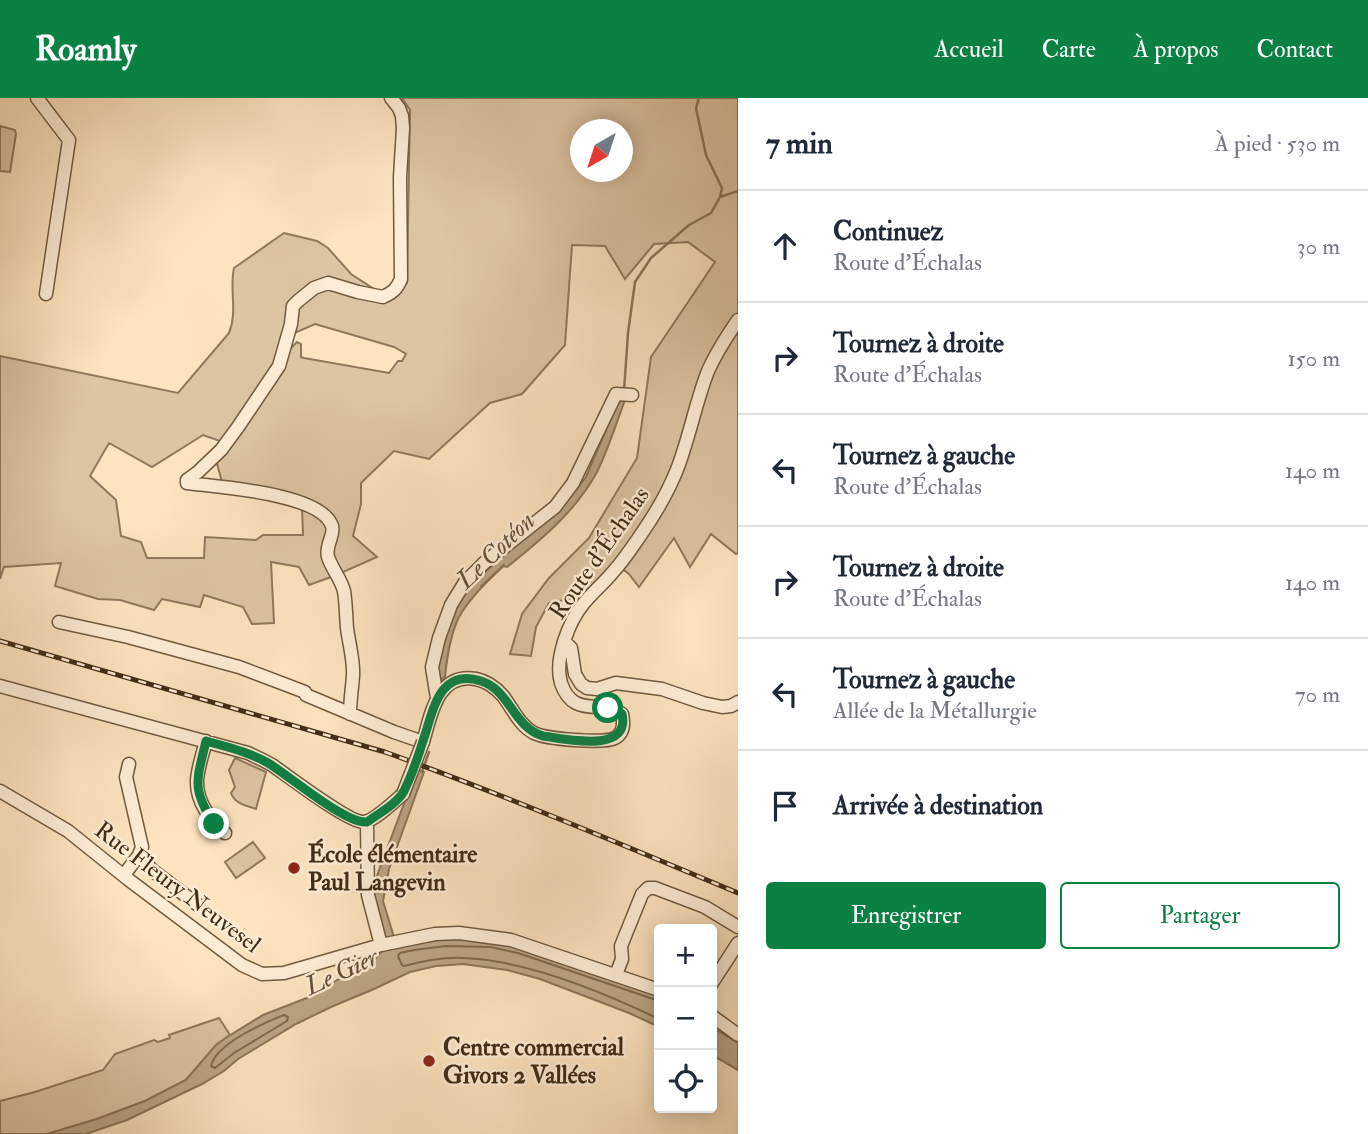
<!DOCTYPE html>
<html lang="fr">
<head>
<meta charset="utf-8">
<style>
  :root { --surface:#fff; --page:#f2f2f3; --text:#1f2937; --muted:#747a83; --line:#e0e1e3; --accent:#0b8043 }
  body { margin:0; font-family:"IM FELL Double Pica",serif; background:var(--page); color:var(--text) }
  .controls { position:absolute; right:21px; bottom:21px; display:grid; overflow:hidden; border-radius:7px; box-shadow:0 4px 18px #0003 }
  .controls button { width:63px; height:63px; display:grid; place-items:center; padding:0; border:0; border-bottom:2px solid var(--line); background:var(--surface); color:var(--text); font:35px sans-serif }
  .compass { position:absolute; left:570px; top:21px; width:63px; height:63px; border-radius:50%; background:var(--surface); box-shadow:0 4px 18px #0003; rotate:219deg }
  .stop { position:absolute; width:21px; height:21px; margin:-16px; border:5px solid #0b8043; border-radius:50%; background:#fff }
  .stop.end { background:#0b8043; border-color:#fff; box-shadow:0 2px 7px #0008 }
  .list { margin:0; padding:0; list-style:none }
  h2 { display:flex; justify-content:space-between; align-items:center; height:91px; margin:0; padding:0 28px; font-size:30px }
  h2 small { font-size:23px; font-weight:400; color:var(--muted) }
  .list li { display:grid; grid-template-columns:46px 1fr auto; gap:21px; align-items:center; box-sizing:border-box; height:112px; padding:0 28px; border-top:2px solid var(--line) }
  .list b { display:block; font-size:26px; white-space:nowrap }
  .list p { margin:0; font-size:23px; white-space:nowrap; color:var(--muted) }
  .list em { font-size:23px; font-style:normal; color:var(--muted) }
  .actions { display:flex; gap:14px; padding:21px 28px }
  .actions a { flex:1; padding:16px 0; border:2px solid var(--accent); border-radius:7px; text-align:center; font-size:24px; color:var(--accent) }
  .actions .main { background:var(--accent); color:#fff }
  .icon { flex:none; width:38px; height:38px; fill:none; stroke:currentColor; stroke-width:2; stroke-linecap:round; stroke-linejoin:round }
  .map { position:relative; flex:none; width:738px; height:1036px; overflow:hidden }
  header { display:flex; align-items:center; gap:42px; box-sizing:border-box; height:98px; padding:0 35px; background:var(--accent); color:#fff }
  header strong { font-size:33px }
  nav { display:flex; gap:38px; margin-inline-start:auto; font-size:24px }
  main { display:flex }
  aside { flex:1; background:var(--surface) }
  .map>svg:first-child { display:block }
</style>
</head>
<body>
<header>
<strong>Roamly</strong>
<nav><a>Accueil</a><a>Carte</a><a>À propos</a><a>Contact</a></nav>
</header>
<main>
<div class="map">
<svg width="738" height="1036" viewBox="0 0 738 1036">
  <rect width="100%" height="100%" fill="#fde3c0"/>
  <filter id="stains"><feTurbulence type="fractalNoise" baseFrequency=".00286" numOctaves="4"/><feColorMatrix values="0 0 0 0 .2 0 0 0 0 .09 0 0 0 0 .02 0 0 0 .5 -.17"/></filter>
  <radialGradient id="worn" r=".72"><stop offset=".6" stop-color="#630" stop-opacity="0"/><stop offset="1" stop-color="#630" stop-opacity=".3"/></radialGradient>
  <path fill="#ddc4a3" stroke="#90785c" stroke-width="2" fill-rule="evenodd" d="M 402,0 L 738,0 L 738,455 L 736,456 L 711,436 L 690,469 L 674,440 L 639,489 L 629,476 L 614,465 L 578,501 L 569,501 L 549,505 L 536,529 L 531,558 L 510,556 L 522,516 L 549,480 L 589,440 L 637,360 L 651,259 L 715,164 L 688,144 L 654,146 L 625,181 L 605,148 L 572,147 L 565,247 L 522,296 L 490,305 L 429,361 L 394,353 L 361,385 L 361,406 L 353,438 L 377,459 L 341,475 C 331,456 330,454 338,434 L 293,398 L 274,391 L 222,384 L 216,362 L 223,344 L 203,337 L 152,369 L 109,345 L 90,378 L 116,402 L 121,438 L 141,444 L 147,460 L 204,460 L 205,439 L 256,442 L 263,437 L 303,437 L 302,408 L 326,424 L 334,478 L 309,487 L 299,469 L 271,464 L 274,525 L 252,526 L 243,509 L 204,497 L 200,509 L 162,501 L 154,512 L 120,502 L 98,501 L 55,488 L 61,465 L 4,469 L 0,481 L 0,258 L 178,295 L 229,235 C 238,213 229,191 234,170 L 284,135 L 317,143 L 328,150 L 351,176 L 388,200 L 407,185 L 410,12 ZM 580,32 L 622,32 L 622,74 L 580,74 ZM 315,226 L 394,249 L 406,256 L 402,263 L 398,263 L 389,275 L 304,260 L 301,259 L 301,246 L 297,244 L 289,252 L 292,236 Z
    M 0,28 L 15,32 L 16,36 L 10,74 L 0,73 Z
    M 235,660 L 266,674 L 256,711 C 245,707 235,706 231,695 L 235,689 L 229,672 Z
    M 253,744 L 265,760 L 236,780 L 225,764 Z
    M 219,920 L 230,937 L 216,947 L 186,982 L 145,1003 L 97,1021 L 54,1034 L 47,1036 L 0,1036 L 0,1003 L 35,994 L 103,972 L 115,956 L 154,942 L 158,944 L 170,940 L 169,937 Z"/>
  <path fill="#bda586" stroke="#8c7558" stroke-width="2" d="M 619,301 L 625,302 C 616,326 608,352 597,374 C 576,413 541,442 507,469 L 503,468 C 488,482 473,497 462,514 C 451,531 447,559 445,579 L 437,585 L 438,554 L 456,509 L 464,497 L 477,481 L 494,466 L 560,412 L 586,379 Z
    M 417,671 L 424,674 L 389,771 L 383,803 L 397,849 L 446,841 L 491,842 L 520,849 L 659,897 L 659,929 L 629,915 L 540,881 L 507,872 L 463,866 L 436,868 L 410,874 L 374,891 L 331,909 L 296,926 L 238,961 L 224,973 L 202,986 L 127,1022 L 86,1036 L 47,1036 L 97,1021 L 145,1003 L 186,982 L 216,947 L 227,939 L 263,917 L 317,896 L 337,882 L 369,867 L 383,852 L 373,790 L 379,772 Z
    M 712,929 L 738,945 L 738,972 L 712,957 Z"/>
  <g fill="none" stroke-linecap="round" stroke-linejoin="round">
    <path stroke="#80684d" stroke-width="2" d="M 659,903 L 518,855 L 490,849 L 446,848 L 414,852 L 400,855 L 398,858 L 402,867 L 404,868 C 423,863 444,859 463,860 C 526,862 603,894 659,921
      M 284,917 L 288,919 L 287,923 L 234,955 L 215,970 L 211,968 C 216,946 263,925 284,917 Z"/>
    <path stroke="#8c7558" stroke-width="2.5" d="M 720,99 L 738,93
      M 624,293 L 628,235 L 635,184 L 651,160 L 689,127 L 711,115 L 720,99 L 722,90 L 706,57 L 696,10 L 699,0
      M 481,489 L 504,467
      M 422,674 L 429,654"/>
    <g stroke="#715a3f" stroke-width="15">
      <path id="minor" d="M 37,0 L 69,42 L 46,196
        M 59,524 L 128,539 L 239,569 L 305,594 L 306,597 L 394,634 L 423,644 C 431,617 437,574 476,581 C 486,583 496,590 503,598 C 513,611 519,627 534,635 C 546,641 603,646 615,640 C 624,635 624,625 622,616 C 601,601 573,621 561,585 C 554,561 569,523 584,505 C 593,494 604,485 613,474 C 624,462 633,448 642,435 C 655,416 667,396 676,374 C 689,342 695,306 708,273 C 716,255 727,238 738,222
        M 564,543 L 571,550 L 575,576 L 581,586 L 587,590 L 597,591 L 616,585 L 662,591 L 703,605 L 722,609 L 731,608 L 738,604
        M 0,588 L 248,655 C 256,659 265,663 272,667 C 288,678 349,725 364,724 C 374,723 395,703 403,696
        M 437,600 L 432,569 L 439,540 L 451,507 L 465,484 L 484,465 L 555,409 L 573,385 L 616,296 L 632,297
        M 350,616 C 350,603 352,591 353,578 C 354,562 349,546 347,530 C 346,518 346,505 344,493 C 341,481 332,471 328,459 C 325,447 335,437 332,428 C 321,395 217,389 187,385 L 187,382 L 198,374 L 221,352 L 238,329 L 279,268 L 291,226 L 293,208 L 298,203 L 314,190 L 328,185 L 358,194 L 383,199 C 392,195 397,191 401,181 L 400,79 L 403,30 L 402,18 L 399,10 L 391,0
        M 206,643 C 203,655 198,669 197,682 C 196,703 210,722 225,735
        M 0,693 L 68,733 L 129,782 L 242,867 L 262,876 L 284,875 L 381,847 L 435,836 L 459,835 L 511,842 L 659,892
        M 367,724 L 368,797 L 381,847
        M 139,757 L 152,772 L 198,807
        M 124,777 L 139,757 L 142,749 L 126,679 L 129,666
        M 616,877 L 622,861 L 621,848 L 642,796 L 648,790 L 655,790 L 705,809 L 738,829
        M 712,885 L 738,845
        M 712,918 L 738,937"/>
    </g>
    <use href="#minor" stroke="#feedd6" stroke-width="12"/>
    <g stroke="#422c14" stroke-width="5">
      <path id="rail" d="M 0,543 L 385,654 C 504,697 621,746 738,795"/>
    </g>
    <use href="#rail" stroke="#feedd6" stroke-width="2.5" stroke-dasharray="8" stroke-linecap="butt"/>
    <g stroke="#715a3f" stroke-width="15" stroke-linecap="butt">
      <path id="minor-bridge" d="M 403,696 L 423,644"/>
    </g>
    <use href="#minor-bridge" stroke="#feedd6" stroke-width="12"/>
  </g>
  <g fill="none" stroke-linecap="round" stroke-linejoin="round">
    <path stroke="#0b8043" stroke-width="9" d="M 214,726 C 191,690 197,682 206,643 C 227,649 249,654 268,665 C 290,678 345,726 367,724 C 379,715 397,706 404,693 C 412,677 418,659 423,643 C 433,615 438,569 481,583 C 510,592 513,629 543,638 C 565,641 631,656 622,616 L 615,611 L 608,610"/>
  </g>
  <g fill="#8f2418" stroke="#feedd6" stroke-width="2.5">
    <circle cx="294" cy="770" r="7"/>
    <circle cx="429" cy="963" r="7"/>
  </g>
  <g text-anchor="middle" stroke-width="5" stroke-linejoin="round" paint-order="stroke">
    <g font-size="24" fill="#422c14" stroke="#feedd6">
      <text transform="translate(599 455) rotate(-55)" y="8">Route d'Échalas</text>
      <text transform="translate(178 789) rotate(37)" y="8">Rue Fleury Neuvesel</text>
    </g>
    <g font-size="24" font-weight="bold" fill="#422c14" stroke="#feedd6" text-anchor="start">
      <text x="308" y="764">École élémentaire<tspan x="308" dy="28">Paul Langevin</tspan></text>
      <text x="443" y="957">Centre commercial<tspan x="443" dy="28">Givors 2 Vallées</tspan></text>
    </g>
    <g font-size="26" font-style="italic" fill="#675036" stroke="#feedd6">
      <text transform="translate(495 452) rotate(-44)" y="9">Le Cotéon</text>
      <text transform="translate(341 873) rotate(-25)" y="9">Le Gier</text>
    </g>
  </g>
  <rect width="100%" height="100%" filter="url(#stains)"/>
  <rect width="100%" height="100%" fill="url(#worn)"/>
</svg>
<div class="controls">
<button>+</button>
<button>−</button>
<button><svg class="icon" aria-label="locate" viewBox="0 0 24 24"><circle cx="12" cy="12" r="6"/><path d="M12 2v4M12 18v4M2 12h4M18 12h4"/></svg></button>
</div>
<svg class="compass" viewBox="-18 -18 36 36"><path d="M0-13l5 13h-10z" fill="#e53935"/><path d="M0 13l5-13h-10z" fill="#747a83"/></svg>
<div class="stop" style="left:608px;top:610px"></div>
<div class="stop end" style="left:214px;top:726px"></div>
</div>
<aside>
<h2>7 min<small>À pied · 530 m</small></h2>
<ul class="list">
<li><svg class="icon" aria-label="ahead" viewBox="0 0 24 24"><path d="M12 20V5M6 11l6-6 6 6"/></svg><div><b>Continuez</b><p>Route d'Échalas</p></div><em>30 m</em></li>
<li><svg class="icon" aria-label="right" viewBox="0 0 24 24"><path d="M7 20v-9h11M14 6l5 5-5 5"/></svg><div><b>Tournez à droite</b><p>Route d'Échalas</p></div><em>150 m</em></li>
<li><svg class="icon" aria-label="left" viewBox="0 0 24 24"><path d="M17 20v-9H6M10 6l-5 5 5 5"/></svg><div><b>Tournez à gauche</b><p>Route d'Échalas</p></div><em>140 m</em></li>
<li><svg class="icon" aria-label="right" viewBox="0 0 24 24"><path d="M7 20v-9h11M14 6l5 5-5 5"/></svg><div><b>Tournez à droite</b><p>Route d'Échalas</p></div><em>140 m</em></li>
<li><svg class="icon" aria-label="left" viewBox="0 0 24 24"><path d="M17 20v-9H6M10 6l-5 5 5 5"/></svg><div><b>Tournez à gauche</b><p>Allée de la Métallurgie</p></div><em>70 m</em></li>
<li><svg class="icon" aria-label="arrive" viewBox="0 0 24 24"><path d="M6 21V4h12l-3 4 3 4H6"/></svg><div><b>Arrivée à destination</b></div></li>
</ul>
<div class="actions"><a class="main">Enregistrer</a><a>Partager</a></div>
</aside>
</main>
</body>
</html>
